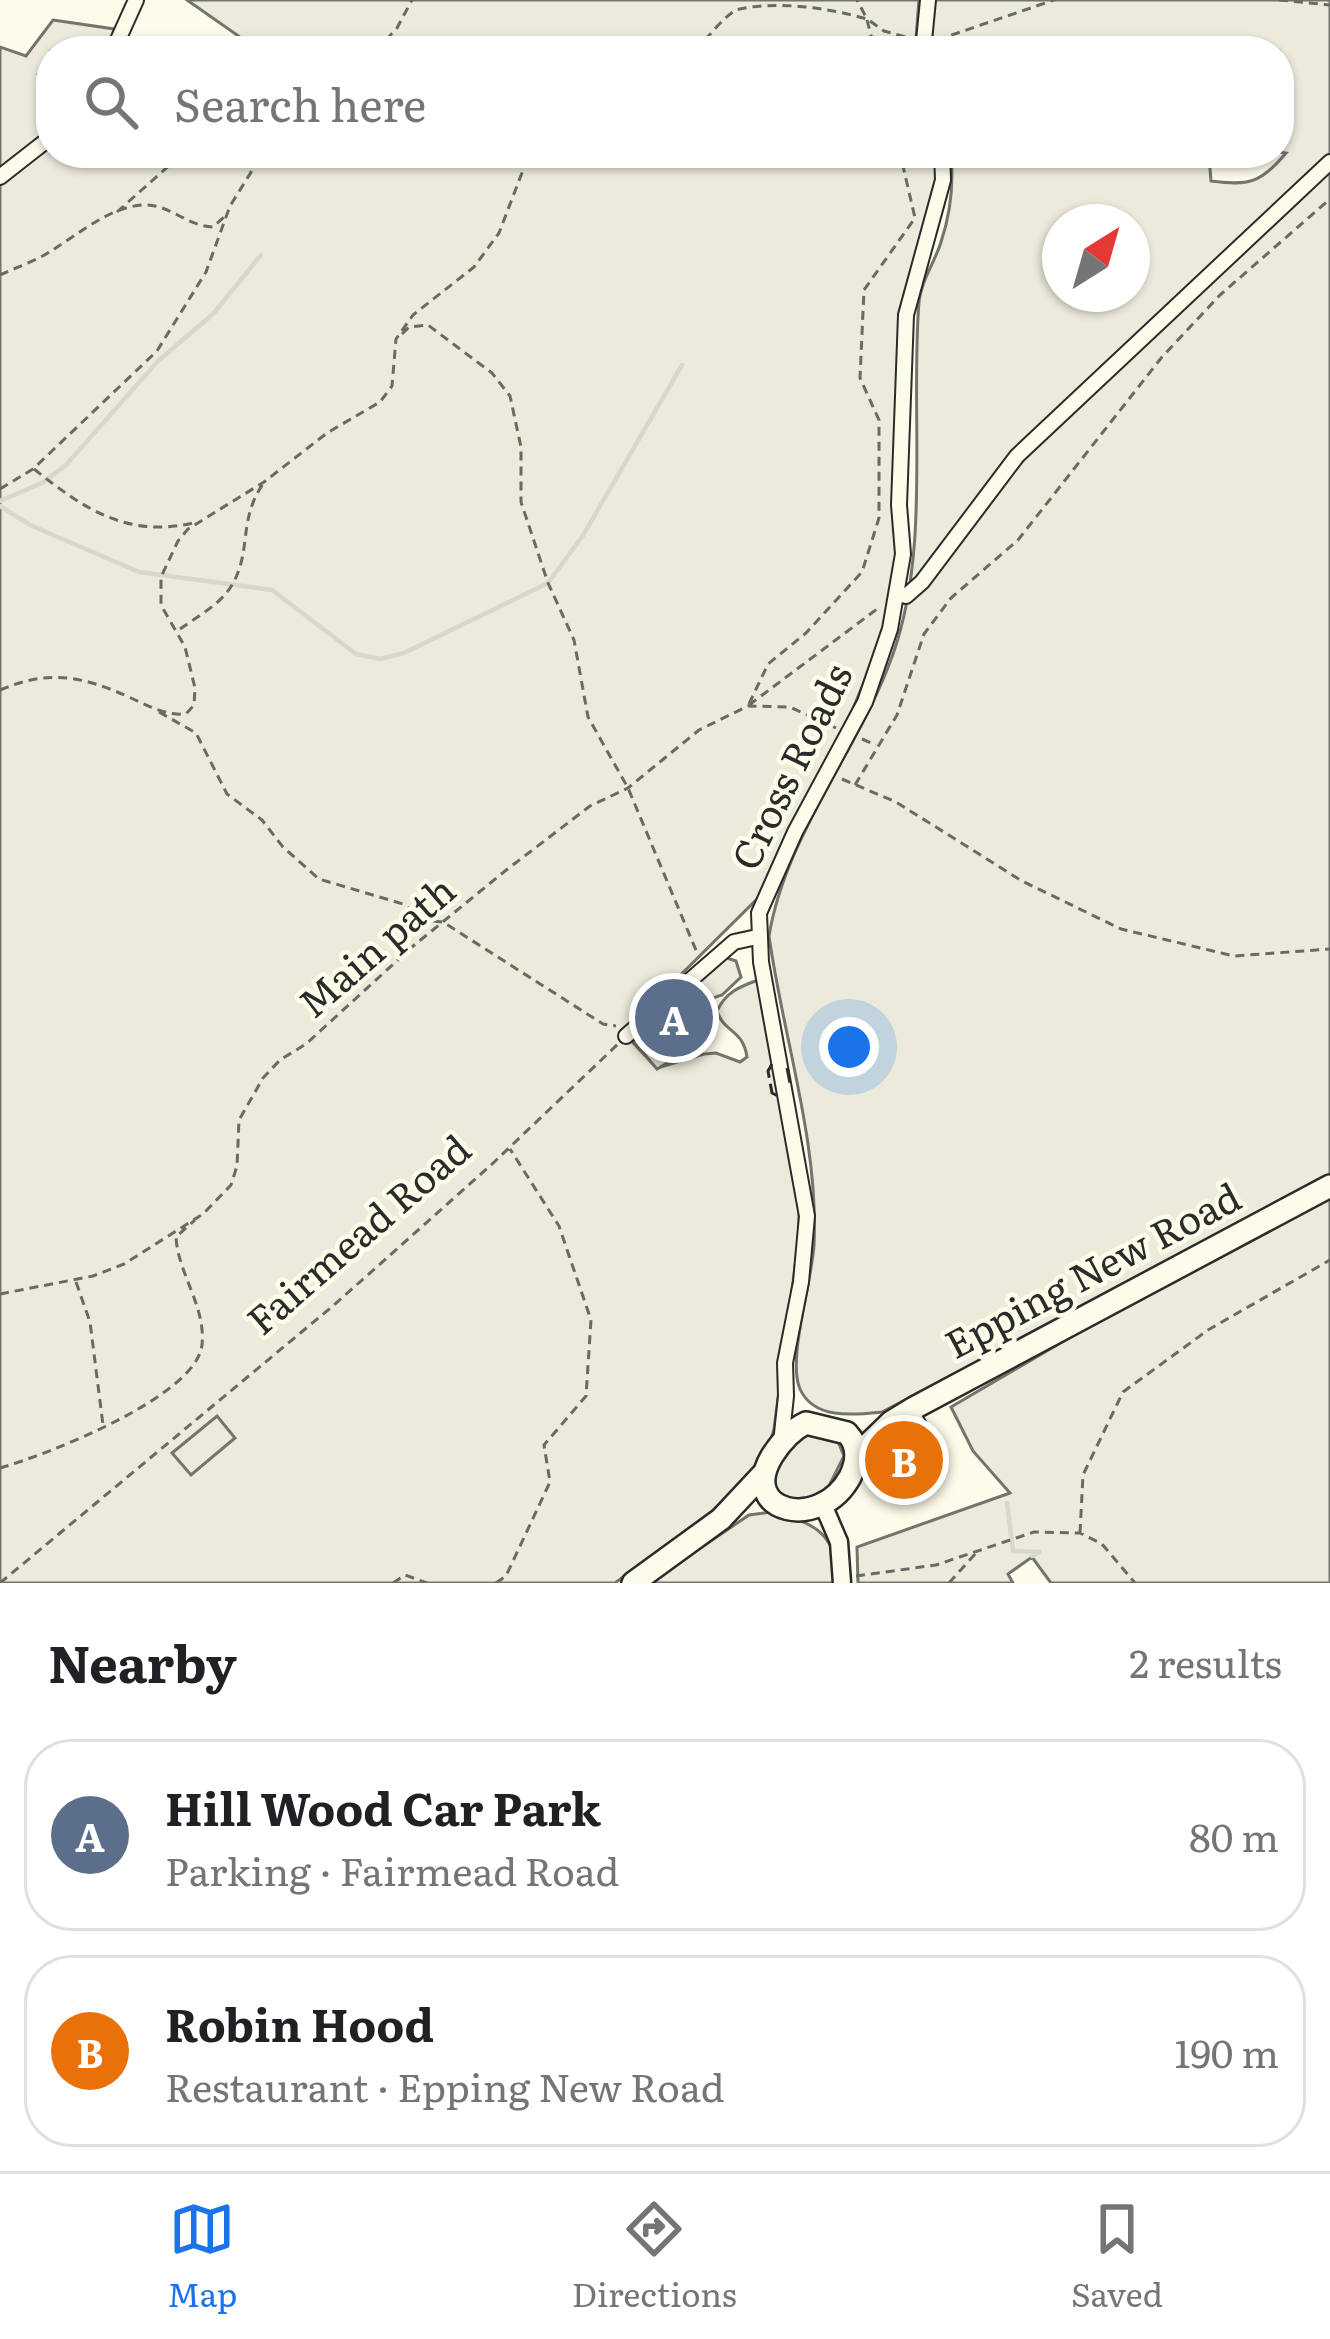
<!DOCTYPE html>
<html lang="en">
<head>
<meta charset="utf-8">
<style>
  :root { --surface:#fff; --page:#f6f6f6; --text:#202124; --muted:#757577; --line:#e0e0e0; --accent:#1a73e8 }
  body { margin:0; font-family:Literata,serif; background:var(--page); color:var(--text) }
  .compass { position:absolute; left:1042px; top:204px; width:108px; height:108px; border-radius:50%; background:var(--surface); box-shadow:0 3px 9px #0004; rotate:37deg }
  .you { position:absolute; left:849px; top:1047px; width:42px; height:42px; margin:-30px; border:9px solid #fff; border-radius:50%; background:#1a73e8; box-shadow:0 0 0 18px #1a73e833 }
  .badge { display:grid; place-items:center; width:78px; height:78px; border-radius:50%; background:var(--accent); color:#fff; font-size:39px; font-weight:700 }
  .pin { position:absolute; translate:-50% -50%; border:6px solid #fff; box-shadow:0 3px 12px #0006 }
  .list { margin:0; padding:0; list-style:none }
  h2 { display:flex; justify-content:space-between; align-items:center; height:156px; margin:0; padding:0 48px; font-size:51px }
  h2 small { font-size:39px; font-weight:400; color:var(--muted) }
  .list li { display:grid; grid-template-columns:78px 1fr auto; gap:36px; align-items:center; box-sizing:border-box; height:192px; margin:0 24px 24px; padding:0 24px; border:3px solid var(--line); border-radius:48px }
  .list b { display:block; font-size:45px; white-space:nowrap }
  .list p { margin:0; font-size:39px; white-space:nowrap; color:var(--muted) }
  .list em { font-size:39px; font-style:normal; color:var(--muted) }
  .icon { flex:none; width:66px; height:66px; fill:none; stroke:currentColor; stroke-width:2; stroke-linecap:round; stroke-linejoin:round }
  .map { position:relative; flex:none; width:1330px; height:1583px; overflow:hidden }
  .search { position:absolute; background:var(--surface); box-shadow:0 3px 9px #0004; left:36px; right:36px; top:36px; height:132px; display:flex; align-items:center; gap:30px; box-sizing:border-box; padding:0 42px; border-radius:48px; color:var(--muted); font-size:45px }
  .sheet { height:588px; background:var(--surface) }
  nav { display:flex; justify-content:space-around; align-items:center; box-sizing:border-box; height:168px; border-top:3px solid var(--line); background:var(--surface); font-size:33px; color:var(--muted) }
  nav a { display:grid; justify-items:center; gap:6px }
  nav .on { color:var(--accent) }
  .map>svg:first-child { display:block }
</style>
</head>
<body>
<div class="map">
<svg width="1330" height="1583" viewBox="0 0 1330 1583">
  <rect width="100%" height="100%" fill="#fdfbea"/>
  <path fill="#ecebdb" stroke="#74746e" stroke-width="3" fill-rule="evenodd" d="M 187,0 L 919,0 L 915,51 L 230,51 L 240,37 Z
    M 933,0 L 1330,0 L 1330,1176 L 882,1412 C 854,1415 814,1420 800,1389 C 787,1359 812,1282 814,1245 C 819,1142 783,1037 769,936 C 786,833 859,751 893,654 C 931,547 910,415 919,302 C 921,281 935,262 941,242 C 951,212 954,185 951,153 L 1263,153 L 1209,157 L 1211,181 C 1249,186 1261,183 1286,153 L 1279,152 L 1279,51 L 929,51 ZM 1060,222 L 1132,222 L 1132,294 L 1060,294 Z
    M 53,20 L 114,29 L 128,51 L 51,51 L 51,70 L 37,75 L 51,73 L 51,153 L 936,153 L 938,176 L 909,287 L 898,561 L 890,607 L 875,655 L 852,711 L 757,899 L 623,1032 L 657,1068 L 704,1054 L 716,1053 L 740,1062 L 747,1057 C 743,1029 724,1033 717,1011 C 726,992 739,987 758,980 L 799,1185 L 799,1236 L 774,1429 L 768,1450 L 752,1474 L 711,1512 L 615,1583 L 0,1583 L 0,47 L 26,56 Z
    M 1330,1196 L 1330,1583 L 1051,1583 L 1032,1557 L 1008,1574 L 1013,1583 L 858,1583 L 857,1547 L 1010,1493 L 973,1451 L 951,1407 L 1127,1304 Z
    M 802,1433 L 836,1437 L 844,1456 L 828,1488 L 808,1503 L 777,1497 L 771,1478 L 791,1440 Z
    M 771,1512 C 821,1525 831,1532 842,1583 L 649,1583 L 749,1515 Z"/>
  <path fill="#eceadb" stroke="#74746e" stroke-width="3" d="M 724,957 L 736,961 L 741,977 L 722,995 L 692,1005 L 687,1051 L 657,1069 L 634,1042 Z
    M 217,1416 L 235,1438 L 191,1475 L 172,1453 Z"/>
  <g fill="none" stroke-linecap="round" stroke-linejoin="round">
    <path stroke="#d8d7c9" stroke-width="4.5" d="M 0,501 L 42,483 L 66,465 L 158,361 L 213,314 L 261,255
      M 0,506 L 30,525 L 139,572 L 272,590 L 356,654 L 380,659 L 404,653 L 548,583 L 582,537 L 682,365
      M 1007,1503 L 1013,1551 L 1039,1552 L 1032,1556"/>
  </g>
  <path fill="#f2b8a0" stroke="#2b2b2b" stroke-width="3" d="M 923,1448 L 931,1462 L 886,1492 L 873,1468 L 904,1450 L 908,1457 Z"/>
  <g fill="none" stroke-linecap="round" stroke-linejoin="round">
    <g stroke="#2b2b2b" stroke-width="10">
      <path id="service" d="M 917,1414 L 937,1447"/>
    </g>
    <g stroke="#2b2b2b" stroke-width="18">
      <path id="minor" d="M 113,51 L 136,0
        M 923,51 L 928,0
        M 0,177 L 51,137
        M 897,594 L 906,596 L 922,582 L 1017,456 L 1330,162
        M 626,1036 L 734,942 L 757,937
        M 781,1443 L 786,1396 L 785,1363 L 801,1282 L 807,1216 L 761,962 L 759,913 L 795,832 L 865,702 L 890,629 L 903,554 L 899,505 L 906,315 L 943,180 L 942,153"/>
    </g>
    <g stroke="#2b2b2b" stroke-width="21">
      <path id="tertiary" d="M 824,1507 L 839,1542 L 842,1583"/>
    </g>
    <g stroke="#2b2b2b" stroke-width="26">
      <path id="primary" d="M 806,1423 L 847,1433 C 859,1446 858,1461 850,1477 C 820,1532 738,1513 772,1456 C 781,1442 791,1430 806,1423 Z
        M 857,1455 L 891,1422 L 914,1408 L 1330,1186
        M 633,1583 L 721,1519 L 764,1473"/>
    </g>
    <path stroke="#6a6964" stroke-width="3" stroke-dasharray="9 6" stroke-linecap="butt" d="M 1279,0 L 1330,5
      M 867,20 L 875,51
      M 870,21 L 884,31 L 910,38
      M 937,40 L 1054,0
      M 376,51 L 397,28 L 412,0
      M 695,51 C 707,39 721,19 736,10 C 774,0 829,8 867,19 L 857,0
      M 117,212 L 183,153
      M 0,275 C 17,267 36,261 51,251 C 79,234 109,207 143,205 C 168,203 186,226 213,227 L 224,217
      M 402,334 L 409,327 L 428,325 L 492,373 L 510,396 L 521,447 L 521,502 L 548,583 L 574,640 L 588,717 L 628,788 L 698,955
      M 34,469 C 84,509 127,538 193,523
      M 0,489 L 33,469 L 157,351 L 206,272 L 230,206 L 263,153
      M 180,629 C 198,616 221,604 232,585 C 252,551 238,520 263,484
      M 0,690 C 49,669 83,676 131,698 C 149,706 166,716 186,714 L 194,705 L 195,688 L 185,647 L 161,605 L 161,577 L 178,541 L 188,529 L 264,482 L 327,433 L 380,402 L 392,386 L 396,339 L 413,315 L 474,267 L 499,233 L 525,165 L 534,153
      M 749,704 L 768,664 L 806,633 L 862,572 L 879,518 L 879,420 L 860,378 L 864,290 L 915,218 L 900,153
      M 749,705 L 881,606
      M 159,712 L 196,733 L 227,794 L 262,820 L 283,847 L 319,879 L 403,904 L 425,920 L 443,922 L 603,1024 L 616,1026
      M 862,739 L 876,745
      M 842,779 L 896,802 L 1022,881 L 1121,929 L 1234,956 L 1330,949
      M 855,785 L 897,715 L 924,634 L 951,598 L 1018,540 L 1162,357 L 1220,295 L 1330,199
      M 76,1282 L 90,1322 L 103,1425
      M 0,1294 L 93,1276 L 124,1264 L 203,1214 L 231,1185 L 237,1166 L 239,1120 L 263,1078 L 280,1060 L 306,1044 L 412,947 L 505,871 L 590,806 L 628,788 L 699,730 L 748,706 L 790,707 L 836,728
      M 0,1468 C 46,1455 196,1397 202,1345 C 206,1306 178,1274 176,1237 L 195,1220
      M 1080,1533 L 1083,1475 L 1123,1392 L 1208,1330 L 1330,1260
      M 856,1576 L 936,1565 L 1034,1532 L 1080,1533 L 1102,1544 L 1135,1583
      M 0,1583 L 334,1305 L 490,1166 L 618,1044
      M 393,1583 L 405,1575 L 427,1583
      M 496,1583 L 506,1576 L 550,1482 L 544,1445 L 586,1396 L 591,1320 L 559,1226 L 510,1149
      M 949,1583 L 976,1553"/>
    <use href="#service" stroke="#fdfbea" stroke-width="6"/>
    <use href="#minor" stroke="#fdfbea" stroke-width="14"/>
    <use href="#tertiary" stroke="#fdfbea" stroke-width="16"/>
    <use href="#primary" stroke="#fdfbea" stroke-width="21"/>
    <path stroke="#2b2b2b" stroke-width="3" stroke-dasharray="15 6" stroke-linecap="butt" d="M 772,1064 L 768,1071 L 772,1093 L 780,1097
      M 787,1068 L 790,1083"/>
  </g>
  <g text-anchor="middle" stroke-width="9" stroke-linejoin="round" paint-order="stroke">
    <g font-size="39" fill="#2b2b2b" stroke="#fdfbea">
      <text transform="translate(792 767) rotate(-64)" y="14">Cross Roads</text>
      <text transform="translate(377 947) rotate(-41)" y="14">Main path</text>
      <text transform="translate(359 1235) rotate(-41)" y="14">Fairmead Road</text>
      <text transform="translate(1093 1271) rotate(-28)" y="14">Epping New Road</text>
    </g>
  </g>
</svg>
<svg class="compass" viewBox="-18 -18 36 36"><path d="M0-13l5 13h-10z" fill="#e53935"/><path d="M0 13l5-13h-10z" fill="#757577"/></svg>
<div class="you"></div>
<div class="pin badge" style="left:674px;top:1018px;background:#5c6f8a">A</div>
<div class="pin badge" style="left:904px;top:1460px;background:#e8710a">B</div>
<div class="search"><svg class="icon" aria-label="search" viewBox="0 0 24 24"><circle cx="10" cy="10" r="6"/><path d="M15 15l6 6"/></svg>Search here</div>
</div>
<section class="sheet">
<h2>Nearby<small>2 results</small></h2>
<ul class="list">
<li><span class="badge" style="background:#5c6f8a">A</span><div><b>Hill Wood Car Park</b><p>Parking · Fairmead Road</p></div><em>80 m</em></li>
<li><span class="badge" style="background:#e8710a">B</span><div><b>Robin Hood</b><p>Restaurant · Epping New Road</p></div><em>190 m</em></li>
</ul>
</section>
<nav>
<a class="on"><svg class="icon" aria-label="map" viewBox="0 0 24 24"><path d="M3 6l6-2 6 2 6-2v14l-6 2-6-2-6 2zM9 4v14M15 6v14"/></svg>Map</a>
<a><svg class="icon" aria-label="directions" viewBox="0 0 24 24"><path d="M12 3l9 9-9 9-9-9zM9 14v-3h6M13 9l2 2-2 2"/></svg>Directions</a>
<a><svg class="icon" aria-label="saved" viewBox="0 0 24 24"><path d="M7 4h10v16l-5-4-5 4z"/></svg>Saved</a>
</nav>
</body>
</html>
